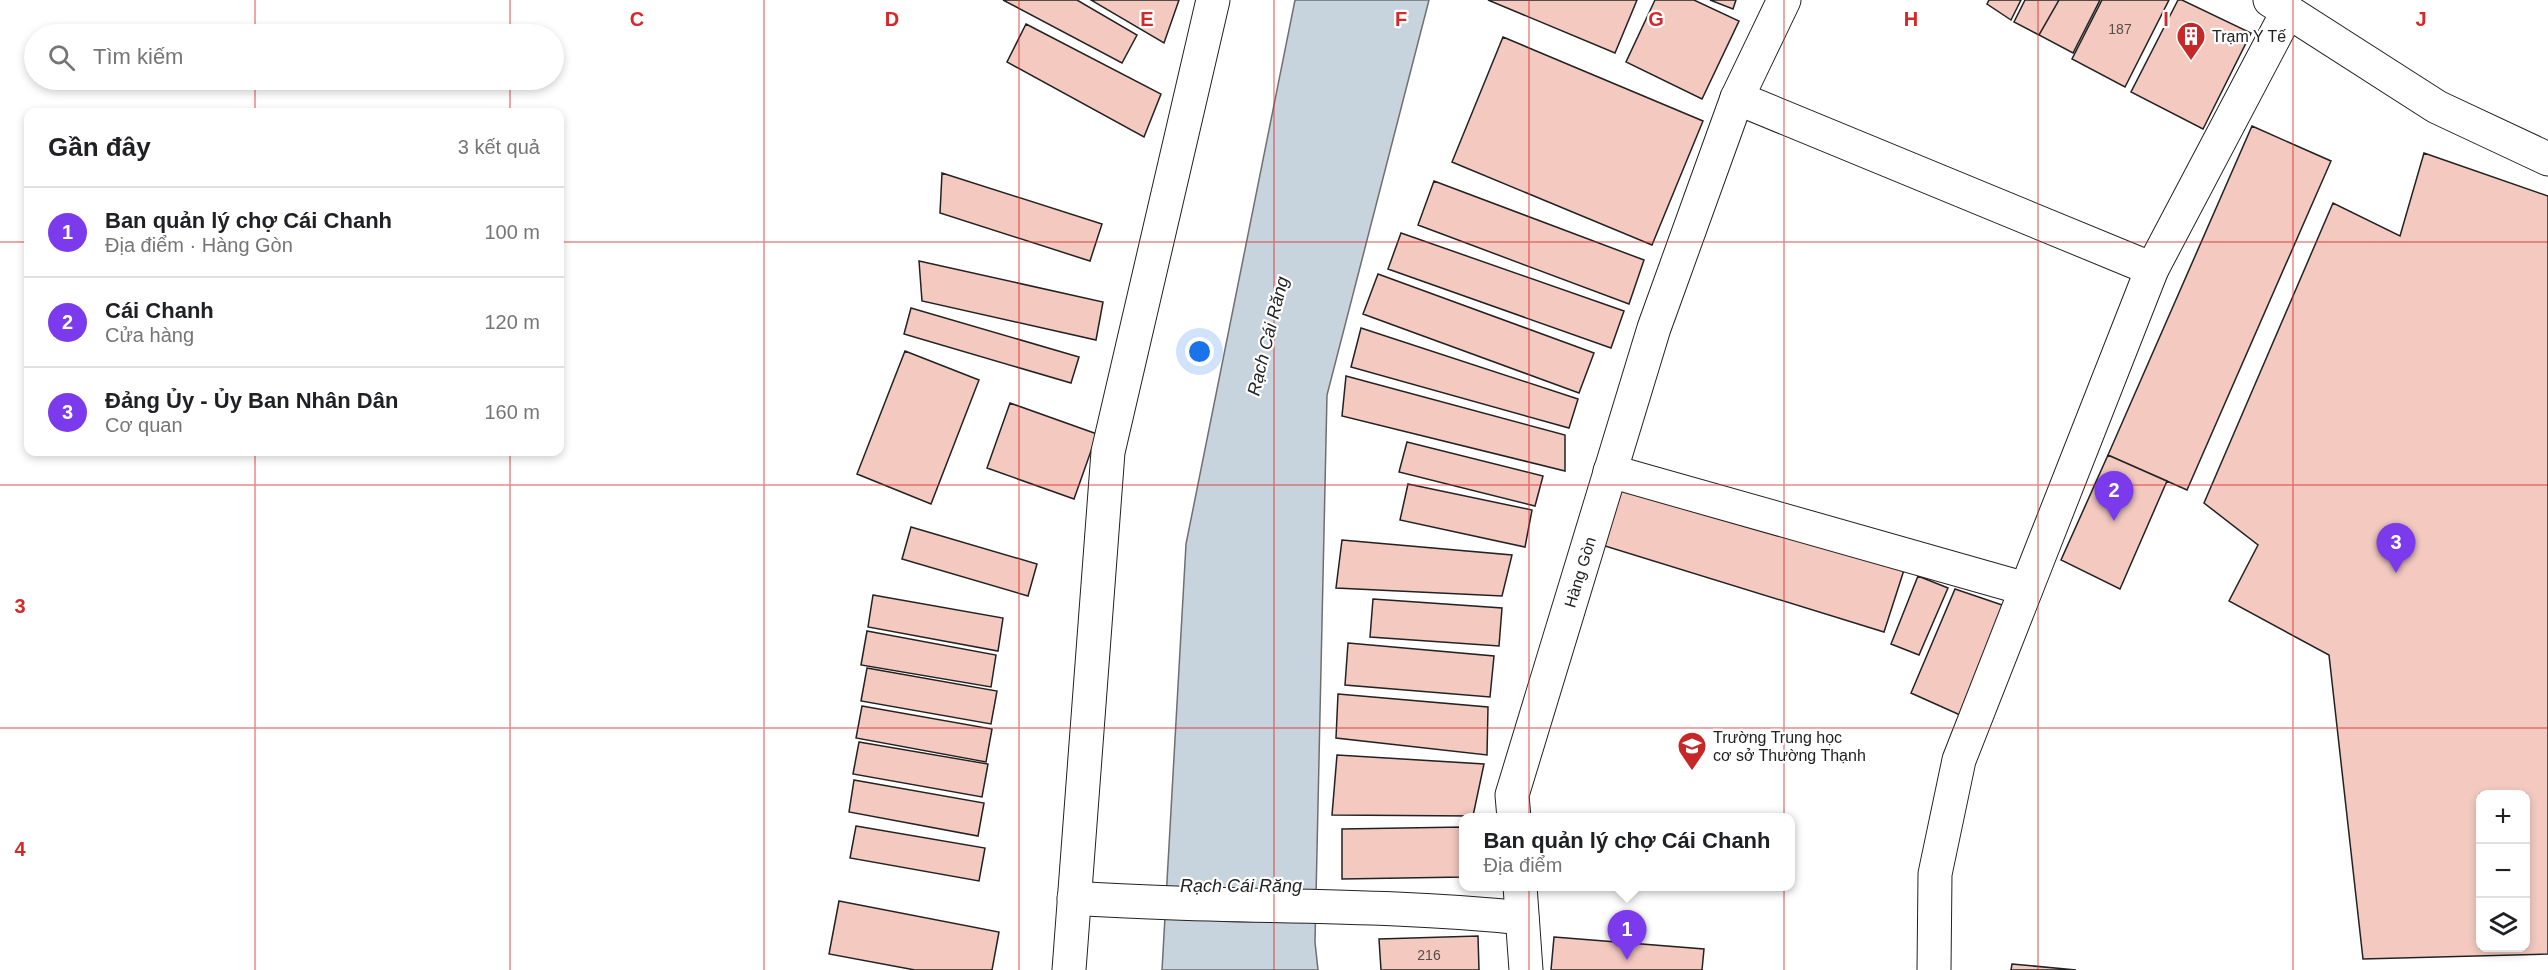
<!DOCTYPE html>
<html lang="vi">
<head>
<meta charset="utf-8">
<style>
  :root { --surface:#fff; --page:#f6f6f6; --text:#202124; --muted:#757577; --line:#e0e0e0; --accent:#7c3aed }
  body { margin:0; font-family:Helvetica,sans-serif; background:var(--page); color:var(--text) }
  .controls { position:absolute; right:18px; bottom:18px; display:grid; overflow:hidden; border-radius:12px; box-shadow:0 3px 9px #0003 }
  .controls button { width:54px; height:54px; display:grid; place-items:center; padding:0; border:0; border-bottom:2px solid var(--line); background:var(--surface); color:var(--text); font:30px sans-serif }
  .you { position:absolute; left:1200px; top:352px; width:21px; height:21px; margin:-15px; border:4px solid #fff; border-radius:50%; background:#1a73e8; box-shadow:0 0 0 9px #1a73e833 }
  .badge { display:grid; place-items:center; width:39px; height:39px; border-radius:50%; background:var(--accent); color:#fff; font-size:20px; font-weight:700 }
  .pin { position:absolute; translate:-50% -50px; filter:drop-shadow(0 2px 3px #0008) }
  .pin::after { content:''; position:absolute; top:32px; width:21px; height:18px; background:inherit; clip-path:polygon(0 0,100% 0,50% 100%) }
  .popup { position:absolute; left:1459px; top:813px; width:336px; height:78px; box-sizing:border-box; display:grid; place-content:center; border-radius:12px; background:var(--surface); filter:drop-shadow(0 2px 4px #0005); font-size:20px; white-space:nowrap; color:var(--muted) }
  .popup b { font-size:22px; color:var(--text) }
  .popup::after { content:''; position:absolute; left:50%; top:100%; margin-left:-12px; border:12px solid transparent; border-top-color:var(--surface) }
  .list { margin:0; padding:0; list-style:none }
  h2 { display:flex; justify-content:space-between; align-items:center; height:78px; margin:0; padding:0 24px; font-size:26px }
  h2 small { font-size:20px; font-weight:400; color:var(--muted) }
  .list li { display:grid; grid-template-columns:39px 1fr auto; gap:18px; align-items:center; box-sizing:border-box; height:90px; padding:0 24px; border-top:2px solid var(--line) }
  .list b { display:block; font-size:22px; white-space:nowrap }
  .list p { margin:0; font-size:20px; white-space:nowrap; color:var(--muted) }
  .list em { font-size:20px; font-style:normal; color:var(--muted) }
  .icon { flex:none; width:33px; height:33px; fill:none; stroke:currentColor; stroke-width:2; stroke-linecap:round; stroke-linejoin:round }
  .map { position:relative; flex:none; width:2548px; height:970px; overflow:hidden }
  .search { position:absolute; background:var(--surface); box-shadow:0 3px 9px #0003; left:24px; top:24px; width:540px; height:66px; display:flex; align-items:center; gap:15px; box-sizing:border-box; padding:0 21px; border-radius:33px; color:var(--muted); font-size:22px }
  .panel { position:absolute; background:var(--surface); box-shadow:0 3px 9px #0003; left:24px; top:108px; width:540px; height:348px; border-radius:12px }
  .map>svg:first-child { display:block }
</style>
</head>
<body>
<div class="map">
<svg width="2548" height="970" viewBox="0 0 2548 970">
  <rect width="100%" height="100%" fill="#fff"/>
  <path fill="#c7d3dd" stroke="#6f6f6f" stroke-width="1.5" d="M 1295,0 L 1429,0 L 1327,395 L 1315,942 L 1318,970 L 1162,970 L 1186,544 Z"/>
  <path fill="#f3c9c0" stroke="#222" stroke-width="1.5" fill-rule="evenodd" d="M 1003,0 L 1077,0 L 1137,35 L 1122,63 Z
    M 1091,0 L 1179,0 L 1164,43 Z
    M 1488,0 L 1637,0 L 1615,53 Z
    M 1655,0 L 1694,0 L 1739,21 L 1702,99 L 1626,62 Z
    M 1710,0 L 1736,0 L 1733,9 Z
    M 1989,0 L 2021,0 L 2011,20 L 1987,4 Z
    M 2025,0 L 2059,0 L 2039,35 L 2014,22 Z
    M 2059,0 L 2100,0 L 2073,53 L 2039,35 Z
    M 2102,0 L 2169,0 L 2125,87 L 2072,59 Z
    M 2178,0 L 2182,0 L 2251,33 L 2203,129 L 2131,92 Z
    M 1026,24 L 1161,94 L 1144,137 L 1007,62 Z
    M 1503,37 L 1703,121 L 1652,245 L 1452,162 Z
    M 2252,126 L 2331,161 L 2187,490 L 2108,455 Z
    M 2424,153 L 2548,196 L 2548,954 L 2363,959 L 2329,655 L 2229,601 L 2258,545 L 2204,503 L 2333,203 L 2400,236 ZM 2480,794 L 2526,794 L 2526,948 L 2480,948 Z
    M 942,173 L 1102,224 L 1090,261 L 940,213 Z
    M 1434,181 L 1644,260 L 1629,304 L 1418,225 Z
    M 1401,233 L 1624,311 L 1611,348 L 1388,269 Z
    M 919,261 L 1103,302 L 1096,340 L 922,301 Z
    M 1378,274 L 1594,353 L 1579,393 L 1363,314 Z
    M 911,308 L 1079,357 L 1071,383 L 904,334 Z
    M 1361,328 L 1578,399 L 1569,428 L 1351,367 Z
    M 905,351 L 979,380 L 931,504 L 857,474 Z
    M 1346,376 L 1565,435 L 1565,471 L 1342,416 Z
    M 1010,403 L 1097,434 L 1074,499 L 987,468 Z
    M 1407,442 L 1543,476 L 1535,506 L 1399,472 Z
    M 2108,455 L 2167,481 L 2120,589 L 2061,560 Z
    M 1408,484 L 1532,510 L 1525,547 L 1400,520 Z
    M 1615,484 L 1904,570 L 1884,632 L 1605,546 Z
    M 911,527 L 1037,564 L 1028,596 L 902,559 Z
    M 1342,540 L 1512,555 L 1502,596 L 1336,588 Z
    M 1918,576 L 1948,588 L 1919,655 L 1891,644 Z
    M 1955,589 L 2008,607 L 1960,715 L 1911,693 Z
    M 873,595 L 1003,618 L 998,651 L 868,627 Z
    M 1373,599 L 1502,608 L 1499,646 L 1370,637 Z
    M 867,631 L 996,655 L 991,687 L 861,665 Z
    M 1348,643 L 1494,656 L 1490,697 L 1345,685 Z
    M 867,668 L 997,691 L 991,724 L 861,701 Z
    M 1338,694 L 1488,707 L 1487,755 L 1336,738 Z
    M 862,706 L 992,729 L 986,762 L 856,738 Z
    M 859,742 L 988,764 L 982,797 L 853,774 Z
    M 1337,755 L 1484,764 L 1473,816 L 1332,815 Z
    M 854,780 L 984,803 L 978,836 L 849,812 Z
    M 856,826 L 985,848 L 979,881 L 850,858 Z
    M 1464,827 L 1464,877 L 1342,879 L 1342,829 Z
    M 839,901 L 999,932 L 992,970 L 915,970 L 829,954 Z
    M 1478,936 L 1479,970 L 1381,970 L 1379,939 Z
    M 1554,937 L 1704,949 L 1702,970 L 1551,970 Z
    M 2012,964 L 2076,970 L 2011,970 Z"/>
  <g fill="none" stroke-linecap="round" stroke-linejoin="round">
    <g stroke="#222" stroke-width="35">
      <g id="street">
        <path d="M 1737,98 L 2152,269"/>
        <path d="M 1610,471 L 2026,589"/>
        <path id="s1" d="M 1514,818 L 1512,795 L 1654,328 L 1737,98 L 1784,0"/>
        <path d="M 1520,886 L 1526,970"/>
        <path d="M 1074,898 C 1223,909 1373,902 1522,918"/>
        <path d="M 1069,970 L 1108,452 L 1213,0"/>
        <path d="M 1934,970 L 1935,874 L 1959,760 L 2152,269 L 2288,11"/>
      </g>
    </g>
    <g stroke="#222" stroke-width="35">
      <path id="secondary" d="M 2270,0 L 2437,107 L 2548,159"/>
    </g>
    <use href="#street" stroke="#fff" stroke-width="33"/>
    <use href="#secondary" stroke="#fff" stroke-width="33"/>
  </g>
  <path fill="none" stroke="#d62828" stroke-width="1.5" stroke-opacity="0.55" d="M 255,0 L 255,34M 510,0 L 510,34M 764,0 L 764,970M 1019,0 L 1019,970M 1274,0 L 1274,970M 1529,0 L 1529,970M 1784,0 L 1784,970M 2038,0 L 2038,970M 2293,0 L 2293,970M 255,80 L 255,112M 510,80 L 510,112M 0,242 L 28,242M 560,242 L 2548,242M 255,452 L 255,970M 510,452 L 510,970M 0,485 L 2548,485M 0,728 L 2548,728"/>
  <defs>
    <g id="building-pin" transform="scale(1.5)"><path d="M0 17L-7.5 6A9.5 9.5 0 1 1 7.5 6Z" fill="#c62828" stroke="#fff"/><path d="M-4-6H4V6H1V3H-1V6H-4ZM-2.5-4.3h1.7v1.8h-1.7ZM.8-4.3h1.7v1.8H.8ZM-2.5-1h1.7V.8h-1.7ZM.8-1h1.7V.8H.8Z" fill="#fff"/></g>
    <g id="school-pin" transform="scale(1.5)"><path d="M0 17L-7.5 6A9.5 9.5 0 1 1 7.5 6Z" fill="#c62828" stroke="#fff"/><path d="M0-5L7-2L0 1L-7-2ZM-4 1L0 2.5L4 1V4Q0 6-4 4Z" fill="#fff"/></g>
  </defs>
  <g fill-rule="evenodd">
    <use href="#building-pin" x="2191" y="36"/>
    <use href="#school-pin" x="1692" y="746"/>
  </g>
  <g text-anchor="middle" stroke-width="4.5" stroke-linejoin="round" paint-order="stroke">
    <g font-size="14" fill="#564c4a">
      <text x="2120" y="34">187</text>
      <text x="1429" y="960">216</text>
    </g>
    <g font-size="16" fill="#222" stroke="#fff" text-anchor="start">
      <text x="2212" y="42">Trạm Y Tế</text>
      <text x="1713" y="743">Trường Trung học<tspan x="1713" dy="18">cơ sở Thường Thạnh</tspan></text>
    </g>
    <g font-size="16" fill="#222" stroke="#fff">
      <text dy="6" stroke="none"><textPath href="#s1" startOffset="256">Hàng Gòn</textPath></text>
    </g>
    <g font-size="18" font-style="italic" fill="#222" stroke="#fff">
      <text transform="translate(1268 336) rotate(-76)" y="6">Rạch Cái Răng</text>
      <text x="1241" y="892">Rạch Cái Răng</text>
    </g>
  </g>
  <g font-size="20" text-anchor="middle" font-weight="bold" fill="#d62828" stroke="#fff" stroke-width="4.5" stroke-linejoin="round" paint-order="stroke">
    <text x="637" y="26">C</text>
    <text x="892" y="26">D</text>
    <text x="1147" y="26">E</text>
    <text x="1401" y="26">F</text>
    <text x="1656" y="26">G</text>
    <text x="1911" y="26">H</text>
    <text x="2166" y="26">I</text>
    <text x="2421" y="26">J</text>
    <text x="20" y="613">3</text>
    <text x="20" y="856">4</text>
  </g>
</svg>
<div class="controls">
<button>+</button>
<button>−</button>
<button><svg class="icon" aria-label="layers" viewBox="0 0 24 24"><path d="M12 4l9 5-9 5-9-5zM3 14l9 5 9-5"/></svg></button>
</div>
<div class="you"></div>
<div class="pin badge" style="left:1627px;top:960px">1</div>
<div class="popup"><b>Ban quản lý chợ Cái Chanh</b>Địa điểm</div>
<div class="pin badge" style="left:2114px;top:521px">2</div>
<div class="pin badge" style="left:2396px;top:573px">3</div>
<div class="search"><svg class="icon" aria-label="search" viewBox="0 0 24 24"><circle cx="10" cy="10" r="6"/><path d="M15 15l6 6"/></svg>Tìm kiếm</div>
<section class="panel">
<h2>Gần đây<small>3 kết quả</small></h2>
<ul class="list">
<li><span class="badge">1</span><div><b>Ban quản lý chợ Cái Chanh</b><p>Địa điểm · Hàng Gòn</p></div><em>100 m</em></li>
<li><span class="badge">2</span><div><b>Cái Chanh</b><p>Cửa hàng</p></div><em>120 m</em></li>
<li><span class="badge">3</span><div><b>Đảng Ủy - Ủy Ban Nhân Dân</b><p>Cơ quan</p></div><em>160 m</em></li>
</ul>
</section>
</div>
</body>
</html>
